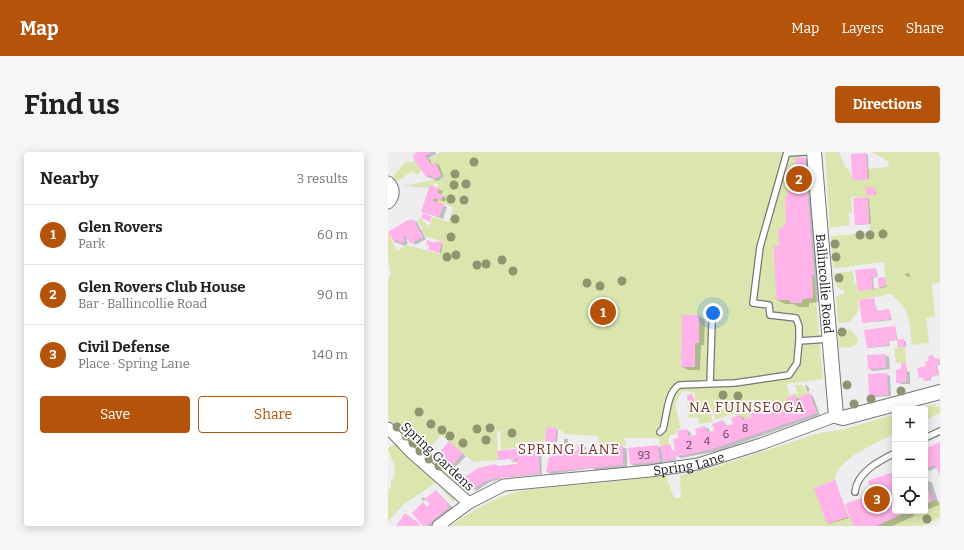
<!DOCTYPE html>
<html lang="en">
<head>
<meta charset="utf-8">
<style>
  :root { --surface:#fff; --page:#f6f6f6; --text:#202124; --muted:#757577; --line:#e0e0e0; --accent:#b45309 }
  body { margin:0; font-family:Bitter,serif; background:var(--page); color:var(--text) }
  .controls { position:absolute; right:12px; bottom:12px; display:grid; overflow:hidden; border-radius:4px; box-shadow:0 2px 10px #0003 }
  .controls button { width:36px; height:36px; display:grid; place-items:center; padding:0; border:0; border-bottom:1px solid var(--line); background:var(--surface); color:var(--text); font:20px sans-serif }
  .you { position:absolute; left:325px; top:161px; width:14px; height:14px; margin:-10px; border:3px solid #fff; border-radius:50%; background:#1a73e8; box-shadow:0 0 0 6px #1a73e833 }
  .badge { display:grid; place-items:center; width:26px; height:26px; border-radius:50%; background:var(--accent); color:#fff; font-size:13px; font-weight:700 }
  .pin { position:absolute; translate:-50% -50%; border:2px solid #fff; box-shadow:0 1px 4px #0006 }
  .list { margin:0; padding:0; list-style:none }
  h2 { display:flex; justify-content:space-between; align-items:center; height:52px; margin:0; padding:0 16px; font-size:17px }
  h2 small { font-size:13px; font-weight:400; color:var(--muted) }
  .list li { display:grid; grid-template-columns:26px 1fr auto; gap:12px; align-items:center; box-sizing:border-box; height:60px; padding:0 16px; border-top:1px solid var(--line) }
  .list b { display:block; font-size:15px; white-space:nowrap }
  .list p { margin:0; font-size:13px; white-space:nowrap; color:var(--muted) }
  .list em { font-size:13px; font-style:normal; color:var(--muted) }
  .actions { display:flex; gap:8px; padding:12px 16px }
  .actions a { flex:1; padding:9px 0; border:1px solid var(--accent); border-radius:4px; text-align:center; font-size:14px; color:var(--accent) }
  .actions .main { background:var(--accent); color:#fff }
  .icon { flex:none; width:22px; height:22px; fill:none; stroke:currentColor; stroke-width:2; stroke-linecap:round; stroke-linejoin:round }
  .map { position:relative; flex:none; width:552px; height:374px; overflow:hidden; border-radius:4px }
  header { display:flex; align-items:center; gap:24px; box-sizing:border-box; height:56px; padding:0 20px; background:var(--accent); color:#fff }
  header strong { font-size:19px }
  nav { display:flex; gap:22px; margin-inline-start:auto; font-size:14px }
  .intro { display:flex; align-items:center; justify-content:space-between; box-sizing:border-box; height:96px; padding:0 24px }
  h1 { margin:0; font-size:28px }
  .button { padding:10px 18px; border-radius:4px; background:var(--accent); color:#fff; font-size:14px; font-weight:700 }
  main { display:flex; gap:24px; padding:0 24px }
  aside { flex:1; background:var(--surface); border-radius:4px; box-shadow:0 2px 10px #0003 }
  .map>svg:first-child { display:block }
</style>
</head>
<body>
<header>
<strong>Map</strong>
<nav><a>Map</a><a>Layers</a><a>Share</a></nav>
</header>
<div class="intro"><h1>Find us</h1><a class="button">Directions</a></div>
<main>
<aside>
<h2>Nearby<small>3 results</small></h2>
<ul class="list">
<li><span class="badge">1</span><div><b>Glen Rovers</b><p>Park</p></div><em>60 m</em></li>
<li><span class="badge">2</span><div><b>Glen Rovers Club House</b><p>Bar · Ballincollie Road</p></div><em>90 m</em></li>
<li><span class="badge">3</span><div><b>Civil Defense</b><p>Place · Spring Lane</p></div><em>140 m</em></li>
</ul>
<div class="actions"><a class="main">Save</a><a>Share</a></div>
</aside>
<div class="map">
<svg width="552" height="374" viewBox="0 0 552 374">
  <rect width="100%" height="100%" fill="#eeeef0"/>
  <path fill="#dbe6ae" d="M 52,0 L 415,0 L 435,227 L 398,232 L 402,243 L 410,241 L 407,233 L 415,233 L 418,239 L 421,238 L 421,241 L 411,245 L 412,248 L 409,249 L 407,243 L 398,247 L 400,252 L 392,255 L 389,250 L 384,251 L 383,249 L 375,252 L 377,260 L 375,261 L 369,257 L 365,247 L 360,248 L 363,257 L 360,258 L 363,265 L 355,268 L 353,262 L 348,264 L 346,261 L 328,268 L 324,257 L 322,258 L 325,270 L 311,272 L 310,265 L 301,266 L 299,253 L 308,251 L 306,240 L 294,239 L 287,252 L 293,277 L 288,278 L 288,282 L 282,283 L 280,292 L 272,294 L 271,286 L 235,286 L 239,293 L 211,297 L 210,284 L 178,282 L 169,276 L 159,275 L 157,289 L 128,291 L 128,296 L 113,298 L 112,279 L 109,279 L 110,308 L 86,310 L 53,283 L 40,298 L 75,326 L 84,338 L 76,339 L 22,293 L 0,267 L 0,128 L 3,122 L 0,107 L 0,80 L 9,99 L 19,93 L 52,102 L 55,90 L 41,85 L 39,86 L 33,78 L 35,76 L 29,69 L 32,66 L 41,74 L 45,65 L 61,70 L 65,55 L 45,49 L 46,46 L 53,48 L 55,43 L 50,41 L 50,32 L 46,31 L 45,34 L 42,33 L 41,36 L 15,34 L 56,26 L 47,10 L 43,12 L 40,8 Z
    M 437,0 L 451,0 L 458,16 L 462,19 L 464,28 L 480,27 L 479,17 L 501,15 L 500,9 L 484,0 L 552,0 L 552,130 L 544,132 L 547,165 L 538,166 L 541,191 L 524,193 C 522,172 522,157 503,142 L 470,148 L 471,158 L 462,170 L 450,171 L 448,144 L 456,142 L 456,138 C 447,137 447,131 446,123 L 448,121 L 465,119 L 466,132 L 469,132 L 470,139 L 498,134 L 496,110 L 448,116 L 445,115 L 443,84 L 482,81 L 480,45 L 463,45 L 464,61 L 461,61 L 461,73 L 442,76 Z
    M 17,10 L 28,10 L 32,14 L 33,20 L 28,23 L 25,19 L 8,30 L 4,26 Z
    M 462,177 L 470,187 L 469,192 L 464,195 L 451,196 L 450,179 Z
    M 517,195 L 518,211 L 508,211 L 506,196 Z
    M 552,250 L 552,261 L 537,268 L 537,257 L 526,257 L 547,252 L 548,255 L 551,254 Z
    M 507,262 L 507,282 C 490,290 447,308 447,328 L 426,336 L 439,372 L 462,364 L 465,374 L 62,374 C 88,357 107,344 138,338 L 278,324 L 286,346 L 293,346 L 292,323 L 318,318 L 431,281 L 457,277 Z
    M 7,292 L 67,345 L 66,351 L 50,333 L 49,330 L 15,353 L 0,370 L 0,338 L 3,336 L 3,329 C 13,319 2,307 0,296 Z
    M 544,349 L 552,349 L 552,366 L 534,374 L 488,374 L 519,360 L 537,359 L 537,352 Z"/>
  <path fill="#0003" d="M 30,0 L 47,0 L 48,2 L 41,6 L 44,12 L 47,11 L 51,13 L 56,25 L 49,29 L 40,25 Z
    M 478,2 L 480,3 L 481,27 L 466,28 L 465,27 L 464,3 Z
    M 416,6 L 420,8 L 422,46 L 426,48 L 432,150 L 421,151 L 421,155 L 411,155 L 405,152 L 397,152 L 389,148 L 392,95 L 396,77 L 399,74 L 403,29 Z
    M 42,34 L 55,39 L 53,43 L 58,46 L 57,50 L 50,47 L 49,51 L 59,55 L 55,67 L 38,61 Z
    M 487,36 L 488,43 L 479,43 Z
    M 480,46 L 481,47 L 483,72 L 469,73 L 468,72 Z
    M 25,68 L 29,70 L 38,87 L 27,93 L 21,86 L 18,88 L 20,91 L 17,94 L 6,90 Z
    M 54,91 L 55,92 L 53,101 L 43,98 L 42,93 L 39,92 Z
    M 488,117 L 490,125 L 485,126 L 486,137 L 471,138 Z
    M 521,121 L 523,125 L 518,124 L 517,122 Z
    M 496,126 L 499,135 L 493,136 L 492,135 Z
    M 486,147 L 489,159 L 501,158 L 504,168 L 475,171 Z
    M 295,164 L 311,164 L 317,168 L 316,193 L 313,193 L 312,218 L 300,218 L 294,215 Z
    M 507,175 L 510,189 L 518,189 L 518,195 L 511,195 L 510,188 L 501,189 L 502,194 L 480,196 L 477,179 Z
    M 497,203 L 501,205 L 502,217 L 485,219 L 481,217 Z
    M 545,204 L 547,207 L 552,208 L 552,213 L 549,213 L 551,223 L 543,225 L 543,228 L 538,229 L 536,226 L 532,225 Z
    M 518,212 L 519,219 L 522,220 L 522,232 L 513,232 L 509,230 L 516,218 Z
    M 498,222 L 502,224 L 503,244 L 486,245 L 482,243 Z
    M 417,233 L 420,234 L 422,239 L 419,239 Z
    M 421,242 L 425,244 L 432,263 L 330,299 L 293,306 L 287,303 L 288,308 L 277,310 L 275,308 L 275,312 L 247,314 L 243,312 L 270,294 L 274,296 L 282,293 L 284,299 L 289,301 L 292,287 L 299,278 L 303,281 L 303,285 L 309,283 L 317,275 L 321,277 L 322,281 L 327,279 L 335,269 L 340,275 L 346,272 L 353,263 L 358,268 L 364,266 L 372,257 L 377,261 L 384,259 L 389,251 L 394,255 L 401,253 L 407,245 L 413,248 Z
    M 304,243 L 307,250 L 303,251 L 301,250 Z
    M 168,277 L 170,278 L 169,290 L 160,289 Z
    M 176,287 L 180,287 L 180,293 L 176,293 Z
    M 552,291 L 552,321 L 549,315 L 542,319 L 537,315 L 537,301 Z
    M 196,292 L 199,299 L 203,300 L 203,303 L 211,298 L 215,300 L 224,300 L 235,295 L 239,297 L 239,315 L 207,318 L 204,316 L 163,322 L 159,320 L 162,306 L 169,305 L 179,297 L 181,300 L 191,299 Z
    M 65,293 L 78,304 L 66,317 L 63,315 Z
    M 150,295 L 153,297 L 154,322 L 113,326 L 113,327 L 102,330 L 88,339 L 77,326 L 90,317 L 108,313 L 111,314 L 130,313 L 130,310 L 126,310 L 124,307 L 110,307 Z
    M 505,321 L 507,322 L 507,359 L 524,359 L 526,364 L 504,374 L 466,374 L 486,343 Z
    M 537,327 L 544,331 L 551,353 L 537,358 Z
    M 447,329 L 461,366 L 441,372 L 439,371 Z
    M 48,339 L 65,356 L 44,374 L 37,374 L 35,352 L 40,355 L 43,352 Z
    M 35,345 L 38,347 L 36,349 L 33,347 Z"/>
  <path fill="#ffb3e8" d="M 29,0 L 44,0 L 37,4 L 43,12 L 47,10 L 53,23 L 45,27 L 42,23 L 39,26 L 26,8 L 25,3 Z
    M 478,1 L 480,27 L 464,28 L 463,2 Z
    M 417,5 L 426,123 L 424,123 L 425,146 L 414,147 L 414,151 L 402,151 L 402,148 L 388,148 L 386,94 L 391,94 L 390,77 L 395,76 L 395,73 L 398,73 L 397,44 L 400,44 L 400,28 L 402,28 L 402,20 L 408,20 L 407,6 Z
    M 42,33 L 51,36 L 50,41 L 55,43 L 53,48 L 46,46 L 45,49 L 56,52 L 51,65 L 33,60 Z
    M 478,35 L 487,35 L 487,43 L 478,43 Z
    M 480,45 L 481,72 L 467,73 L 465,46 Z
    M 35,61 L 44,65 L 42,70 L 33,66 Z
    M 25,67 L 35,85 L 22,92 L 18,84 L 15,85 L 17,89 L 12,92 L 10,88 L 6,90 L 0,80 L 18,69 Z
    M 39,88 L 47,91 L 48,89 L 54,90 L 51,101 L 40,98 L 41,93 L 38,93 Z
    M 488,116 L 489,125 L 483,125 L 485,137 L 470,139 L 467,118 Z
    M 497,125 L 498,134 L 491,136 L 490,126 Z
    M 486,146 L 488,159 L 501,157 L 503,167 L 474,171 L 471,148 Z
    M 294,163 L 311,163 L 311,191 L 307,191 L 307,215 L 293,215 Z
    M 507,174 L 509,188 L 516,187 L 517,195 L 510,195 L 509,188 L 500,189 L 501,193 L 479,196 L 476,178 Z
    M 497,202 L 498,216 L 480,217 L 479,203 Z
    M 545,203 L 546,207 L 551,206 L 552,212 L 548,213 L 550,223 L 542,224 L 542,228 L 536,229 L 535,225 L 531,226 L 529,216 L 538,214 L 537,209 L 541,209 L 540,204 Z
    M 513,211 L 518,211 L 519,230 L 508,231 L 508,218 L 513,217 Z
    M 499,221 L 500,243 L 481,244 L 480,222 Z
    M 421,241 L 429,261 L 328,296 L 288,305 L 285,287 L 291,286 L 289,279 L 299,277 L 300,284 L 308,283 L 307,277 L 317,274 L 319,280 L 326,279 L 324,272 L 335,268 L 337,274 L 345,272 L 343,266 L 353,262 L 355,268 L 363,265 L 361,260 L 373,255 L 375,261 L 382,258 L 380,253 L 390,250 L 392,255 L 400,252 L 398,247 L 407,243 L 409,249 L 412,248 L 411,245 Z
    M 304,242 L 306,250 L 300,251 L 299,243 Z
    M 159,275 L 169,276 L 167,290 L 157,289 Z
    M 61,289 L 75,301 L 62,316 L 48,305 Z
    M 552,290 L 552,324 L 547,313 L 537,317 L 537,300 L 541,298 L 539,296 Z
    M 197,291 L 197,298 L 201,298 L 202,303 L 204,302 L 204,297 L 211,297 L 212,300 L 223,299 L 222,295 L 235,294 L 235,313 L 158,320 L 161,305 L 168,304 L 168,301 L 175,300 L 175,296 L 179,296 L 179,299 L 190,298 L 189,292 Z
    M 280,292 L 282,292 L 283,298 L 286,298 L 287,307 L 275,309 L 272,294 Z
    M 270,293 L 272,310 L 242,312 L 240,296 Z
    M 150,294 L 152,321 L 104,327 L 98,329 L 84,338 L 75,326 L 90,316 L 108,312 L 108,314 L 129,312 L 129,306 L 127,306 L 127,309 L 124,310 L 123,307 L 110,308 L 109,299 Z
    M 505,320 L 507,326 L 507,359 L 521,359 L 488,374 L 465,374 L 457,352 L 485,342 L 480,329 Z
    M 447,328 L 460,365 L 439,372 L 426,336 Z
    M 537,329 L 544,349 L 537,352 Z
    M 48,338 L 62,354 L 38,374 L 35,374 L 24,361 L 35,350 L 39,355 L 42,352 L 37,347 Z
    M 17,361 L 32,372 L 31,374 L 8,374 Z"/>
  <g fill="none" stroke-linecap="round" stroke-linejoin="round">
    <g stroke="#777779" stroke-width="8">
      <path id="service" d="M 399,0 L 372,95 L 365,151 L 381,153 L 382,163 L 408,166 L 411,174 L 411,189 L 441,187
        M 399,1 L 417,0
        M 322,232 L 324,171
        M 272,280 L 275,277 C 279,263 279,241 291,233 L 347,231 L 401,223 L 409,211 L 411,189
        M 537,286 L 552,279
        M 467,340 C 469,320 491,309 507,301"/>
    </g>
    <g stroke="#777779" stroke-width="13">
      <g id="minor">
        <path d="M 0,30 C 7,36 7,44 0,51"/>
        <path d="M 0,276 L 24,301 L 81,351"/>
        <path id="s1" d="M 50,374 L 81,351 L 116,333 L 262,319 L 310,312 L 373,292 L 448,264"/>
      </g>
    </g>
    <g stroke="#777779" stroke-width="16">
      <g id="tertiary">
        <path id="s2" d="M 426,0 L 448,264 L 455,266 L 552,240"/>
      </g>
    </g>
    <use href="#service" stroke="#fff" stroke-width="5.5"/>
    <use href="#minor" stroke="#fff" stroke-width="11"/>
    <use href="#tertiary" stroke="#fff" stroke-width="14"/>
  </g>
  <g fill="#909471">
    <circle cx="86" cy="10" r="4.5"/>
    <circle cx="67" cy="22" r="4.5"/>
    <circle cx="78" cy="32" r="4.5"/>
    <circle cx="66" cy="33" r="4.5"/>
    <circle cx="63" cy="47" r="4.5"/>
    <circle cx="76" cy="48" r="4.5"/>
    <circle cx="67" cy="67" r="4.5"/>
    <circle cx="495" cy="82" r="4.5"/>
    <circle cx="472" cy="83" r="4.5"/>
    <circle cx="482" cy="83" r="4.5"/>
    <circle cx="63" cy="85" r="4.5"/>
    <circle cx="447" cy="92" r="4.5"/>
    <circle cx="68" cy="103" r="4.5"/>
    <circle cx="59" cy="105" r="4.5"/>
    <circle cx="448" cy="105" r="4.5"/>
    <circle cx="114" cy="108" r="4.5"/>
    <circle cx="98" cy="112" r="4.5"/>
    <circle cx="89" cy="113" r="4.5"/>
    <circle cx="125" cy="119" r="4.5"/>
    <circle cx="451" cy="126" r="4.5"/>
    <circle cx="234" cy="129" r="4.5"/>
    <circle cx="199" cy="131" r="4.5"/>
    <circle cx="212" cy="134" r="4.5"/>
    <circle cx="454" cy="180" r="4.5"/>
    <circle cx="459" cy="233" r="4.5"/>
    <circle cx="513" cy="239" r="4.5"/>
    <circle cx="335" cy="243" r="4.5"/>
    <circle cx="350" cy="244" r="4.5"/>
    <circle cx="483" cy="247" r="4.5"/>
    <circle cx="466" cy="252" r="4.5"/>
    <circle cx="31" cy="260" r="4.5"/>
    <circle cx="43" cy="272" r="4.5"/>
    <circle cx="9" cy="275" r="4.5"/>
    <circle cx="102" cy="276" r="4.5"/>
    <circle cx="89" cy="277" r="4.5"/>
    <circle cx="54" cy="278" r="4.5"/>
    <circle cx="124" cy="281" r="4.5"/>
    <circle cx="18" cy="284" r="4.5"/>
    <circle cx="62" cy="284" r="4.5"/>
    <circle cx="98" cy="288" r="4.5"/>
    <circle cx="25" cy="291" r="4.5"/>
    <circle cx="75" cy="291" r="4.5"/>
    <circle cx="32" cy="299" r="4.5"/>
    <circle cx="41" cy="307" r="4.5"/>
    <circle cx="51" cy="314" r="4.5"/>
    <circle cx="539" cy="367" r="4.5"/>
  </g>
  <g text-anchor="middle" stroke-width="3.5" stroke-linejoin="round" paint-order="stroke">
    <g font-size="11" fill="#503d4b">
      <text x="357" y="280">8</text>
      <text x="338" y="286">6</text>
      <text x="319" y="293">4</text>
      <text x="301" y="297">2</text>
      <text x="256" y="307">93</text>
    </g>
    <g font-size="13" fill="#161617" stroke="#fff">
      <text dy="5" stroke="none"><textPath href="#s2" startOffset="132">Ballincollie Road</textPath></text>
      <text transform="translate(50 304) rotate(43)" y="5">Spring Gardens</text>
      <text dy="5" stroke="none"><textPath href="#s1" startOffset="264">Spring Lane</textPath></text>
    </g>
    <g font-size="14" letter-spacing="1" fill="#743021" stroke="#fff">
      <text x="359" y="260">NA FUINSEOGA</text>
      <text x="181" y="302">SPRING LANE</text>
    </g>
  </g>
</svg>
<div class="controls">
<button>+</button>
<button>−</button>
<button><svg class="icon" aria-label="locate" viewBox="0 0 24 24"><circle cx="12" cy="12" r="6"/><path d="M12 2v4M12 18v4M2 12h4M18 12h4"/></svg></button>
</div>
<div class="you"></div>
<div class="pin badge" style="left:215px;top:160px">1</div>
<div class="pin badge" style="left:411px;top:27px">2</div>
<div class="pin badge" style="left:489px;top:347px">3</div>
</div>
</main>
</body>
</html>
